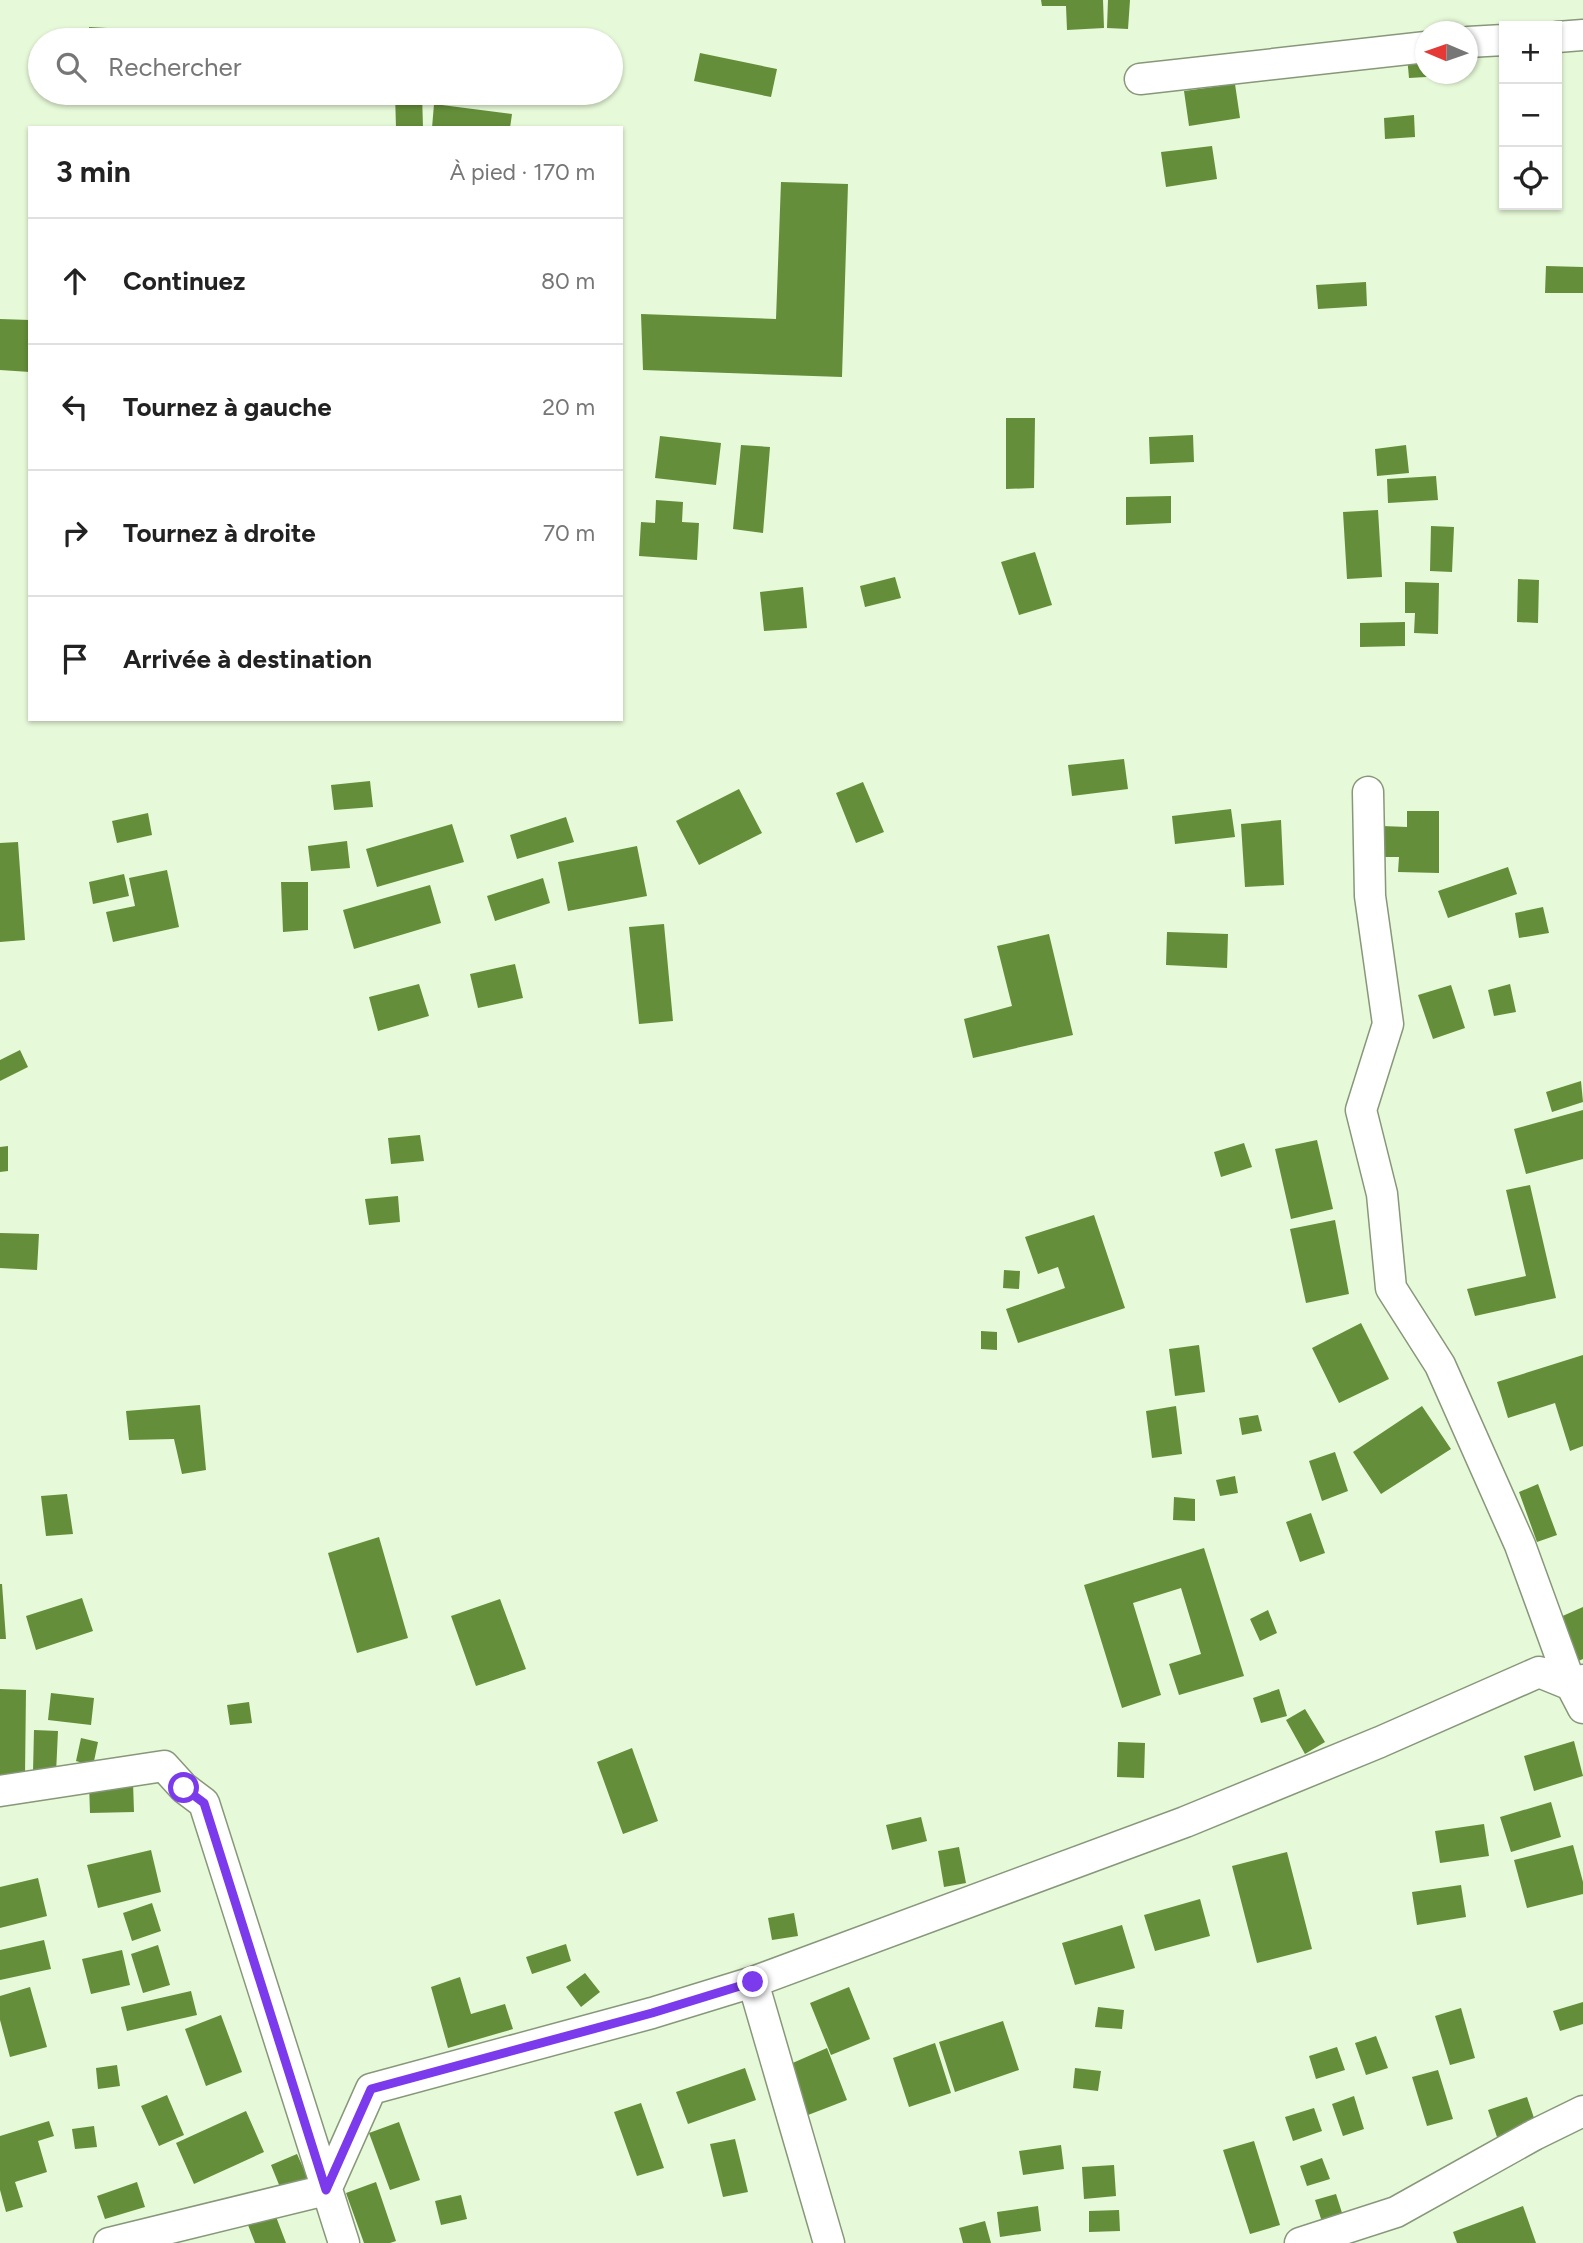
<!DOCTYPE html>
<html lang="fr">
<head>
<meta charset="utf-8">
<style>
  :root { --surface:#fff; --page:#f2f2f2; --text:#222; --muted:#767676; --line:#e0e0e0 }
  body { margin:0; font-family:Figtree,sans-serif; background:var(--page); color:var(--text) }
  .controls { position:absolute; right:21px; top:21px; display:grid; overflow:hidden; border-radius:0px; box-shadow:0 2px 5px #0004 }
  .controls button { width:63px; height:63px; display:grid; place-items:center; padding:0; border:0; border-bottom:2px solid var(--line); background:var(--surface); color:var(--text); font:35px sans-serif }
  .compass { position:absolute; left:1415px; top:21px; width:63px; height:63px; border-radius:50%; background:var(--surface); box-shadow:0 2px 5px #0004; rotate:272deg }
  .stop { position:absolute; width:21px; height:21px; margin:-16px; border:5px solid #7c3aed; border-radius:50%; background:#fff }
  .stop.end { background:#7c3aed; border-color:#fff; box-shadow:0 2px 7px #0008 }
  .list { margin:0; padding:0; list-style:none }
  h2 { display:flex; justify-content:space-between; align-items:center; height:91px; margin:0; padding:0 28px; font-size:30px }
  h2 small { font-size:23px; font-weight:400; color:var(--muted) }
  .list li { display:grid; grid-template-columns:46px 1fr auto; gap:21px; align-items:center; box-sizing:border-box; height:126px; padding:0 28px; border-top:2px solid var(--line) }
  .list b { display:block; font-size:26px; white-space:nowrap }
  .list em { font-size:23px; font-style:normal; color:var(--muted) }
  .icon { flex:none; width:38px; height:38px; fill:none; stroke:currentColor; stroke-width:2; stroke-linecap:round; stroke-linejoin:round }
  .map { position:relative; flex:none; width:1583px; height:2243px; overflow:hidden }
  .search { position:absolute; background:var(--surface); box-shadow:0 2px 5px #0004; left:28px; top:28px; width:595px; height:77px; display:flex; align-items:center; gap:18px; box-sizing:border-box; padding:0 24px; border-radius:38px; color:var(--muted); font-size:26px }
  .panel { position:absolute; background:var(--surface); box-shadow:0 2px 5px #0004; left:28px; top:126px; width:595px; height:595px; border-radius:0px }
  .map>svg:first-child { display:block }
</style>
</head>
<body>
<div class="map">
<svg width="1583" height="2243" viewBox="0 0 1583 2243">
  <rect width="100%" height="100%" fill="#e6f9d8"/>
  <path fill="#648e3a" d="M 1041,0 L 1103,0 L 1104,28 L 1067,30 L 1066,6 L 1042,6 Z
    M 1108,0 L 1130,0 L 1128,29 L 1107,28 Z
    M 89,27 L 143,30 L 142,40 L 89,40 Z
    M 700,53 L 777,69 L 771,97 L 694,81 Z
    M 1426,55 L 1426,74 L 1443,74 L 1443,76 L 1409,78 L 1407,56 Z
    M 1235,84 L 1240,118 L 1189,126 L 1184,91 Z
    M 395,93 L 422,93 L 423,128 L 396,128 Z
    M 501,93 L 524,93 L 525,100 L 502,104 Z
    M 434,104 L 512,114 L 510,128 L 432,128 Z
    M 1414,115 L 1415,137 L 1385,139 L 1384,118 Z
    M 1212,146 L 1217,179 L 1166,187 L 1161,152 Z
    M 781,182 L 848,184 L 842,377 L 643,370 L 641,314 L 776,319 Z
    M 1546,266 L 1583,267 L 1583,293 L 1545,293 Z
    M 1366,282 L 1367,306 L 1318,309 L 1316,285 Z
    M 0,319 L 30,320 L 30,372 L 0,370 Z
    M 1006,418 L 1035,418 L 1034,488 L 1006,489 Z
    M 1193,435 L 1194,462 L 1150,464 L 1149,437 Z
    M 660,436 L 721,443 L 716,485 L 655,478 Z
    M 741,445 L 770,447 L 763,533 L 733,529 Z
    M 1406,445 L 1409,473 L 1377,476 L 1375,449 Z
    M 1436,476 L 1438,500 L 1388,503 L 1387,479 Z
    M 1171,496 L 1171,523 L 1126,525 L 1126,497 Z
    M 656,500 L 683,502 L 682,522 L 699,523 L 697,560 L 639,556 L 641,522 L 655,523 Z
    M 1378,510 L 1382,577 L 1347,579 L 1343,512 Z
    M 1431,526 L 1454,527 L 1452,572 L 1430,571 Z
    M 1035,552 L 1052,605 L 1019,615 L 1001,562 Z
    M 895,577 L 901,598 L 865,607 L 860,586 Z
    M 1518,579 L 1539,580 L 1538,623 L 1517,622 Z
    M 1405,582 L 1439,583 L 1438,634 L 1414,633 L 1415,613 L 1405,613 Z
    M 803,587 L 807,628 L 764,631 L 760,592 Z
    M 1405,622 L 1405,646 L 1360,647 L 1360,623 Z
    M 1124,759 L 1128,789 L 1072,796 L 1068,765 Z
    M 370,781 L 373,807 L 334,810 L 331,785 Z
    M 863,782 L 884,832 L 856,843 L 836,793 Z
    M 739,789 L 762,833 L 699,865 L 676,821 Z
    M 1231,809 L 1235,837 L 1175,844 L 1172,816 Z
    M 1407,811 L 1439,811 L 1439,873 L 1398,872 L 1399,857 L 1381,857 L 1382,826 L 1407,827 Z
    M 148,813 L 152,835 L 117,843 L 112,821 Z
    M 566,817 L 574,842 L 517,859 L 510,835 Z
    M 1281,820 L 1284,885 L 1245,887 L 1241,824 Z
    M 452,824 L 464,862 L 377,887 L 366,849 Z
    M 347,841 L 350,868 L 311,871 L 308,846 Z
    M 18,842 L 25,940 L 0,942 L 0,843 Z
    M 637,846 L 647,896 L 568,911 L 558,862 Z
    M 1508,867 L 1517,894 L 1448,918 L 1438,891 Z
    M 167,870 L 179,927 L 113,942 L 106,912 L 135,906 L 129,878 Z
    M 124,874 L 129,896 L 93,904 L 89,882 Z
    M 543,878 L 550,903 L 495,921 L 487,896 Z
    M 281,882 L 308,882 L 308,930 L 283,932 Z
    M 430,885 L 441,923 L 354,949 L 343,910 Z
    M 1543,907 L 1549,933 L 1519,938 L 1515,913 Z
    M 664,924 L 673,1021 L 639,1024 L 629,927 Z
    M 1167,932 L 1228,934 L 1227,968 L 1166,965 Z
    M 1049,934 L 1073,1035 L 973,1058 L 964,1019 L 1012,1006 L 997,946 Z
    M 515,964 L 523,998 L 478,1008 L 470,974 Z
    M 419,984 L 429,1016 L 378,1031 L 369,997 Z
    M 1510,984 L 1516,1012 L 1494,1016 L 1488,990 Z
    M 1451,985 L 1465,1028 L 1433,1039 L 1418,995 Z
    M 20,1050 L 28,1067 L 0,1081 L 0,1060 Z
    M 1581,1081 L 1583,1102 L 1552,1112 L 1546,1092 Z
    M 1583,1110 L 1583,1159 L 1526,1174 L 1514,1129 Z
    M 420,1135 L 424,1161 L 391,1164 L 388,1138 Z
    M 1317,1140 L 1333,1209 L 1291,1219 L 1275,1149 Z
    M 1244,1143 L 1252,1167 L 1221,1177 L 1214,1152 Z
    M 8,1146 L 8,1171 L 0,1172 L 0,1147 Z
    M 1530,1185 L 1556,1298 L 1475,1316 L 1467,1289 L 1526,1276 L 1506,1190 Z
    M 398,1196 L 400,1222 L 369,1225 L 365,1199 Z
    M 1094,1215 L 1125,1308 L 1018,1343 L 1006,1309 L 1065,1288 L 1058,1267 L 1038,1274 L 1025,1237 Z
    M 1335,1220 L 1349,1294 L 1306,1303 L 1290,1229 Z
    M 0,1233 L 39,1234 L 37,1270 L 0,1268 Z
    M 1004,1270 L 1020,1271 L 1019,1289 L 1003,1288 Z
    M 1361,1323 L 1389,1379 L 1339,1403 L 1312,1348 Z
    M 981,1331 L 997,1332 L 997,1350 L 981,1349 Z
    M 1199,1345 L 1205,1392 L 1175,1396 L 1169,1349 Z
    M 1583,1355 L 1583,1446 L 1570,1451 L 1555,1403 L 1508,1418 L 1497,1382 Z
    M 200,1405 L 206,1470 L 182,1474 L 174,1439 L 129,1440 L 126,1411 Z
    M 1176,1406 L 1182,1454 L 1152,1458 L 1146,1411 Z
    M 1422,1406 L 1451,1449 L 1381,1494 L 1353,1452 Z
    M 1258,1415 L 1262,1431 L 1242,1435 L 1239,1418 Z
    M 1335,1452 L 1348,1491 L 1322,1501 L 1309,1461 Z
    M 1235,1476 L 1238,1493 L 1220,1496 L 1216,1480 Z
    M 1538,1484 L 1557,1535 L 1537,1542 L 1519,1492 Z
    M 67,1494 L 73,1534 L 46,1536 L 41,1496 Z
    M 1174,1497 L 1195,1499 L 1195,1521 L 1173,1520 Z
    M 1311,1513 L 1325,1553 L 1300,1562 L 1286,1522 Z
    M 379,1537 L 408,1638 L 357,1653 L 328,1553 Z
    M 1204,1548 L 1244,1676 L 1179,1695 L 1169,1664 L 1201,1654 L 1181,1588 L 1133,1603 L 1161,1695 L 1122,1708 L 1084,1585 Z
    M 0,1584 L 2,1584 L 6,1639 L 0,1639 Z
    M 82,1598 L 93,1631 L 36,1650 L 26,1616 Z
    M 500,1599 L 526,1669 L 476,1686 L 451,1616 Z
    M 1583,1607 L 1583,1659 L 1576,1662 L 1558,1618 Z
    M 1268,1610 L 1277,1633 L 1260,1641 L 1250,1619 Z
    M 0,1689 L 26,1690 L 25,1775 L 0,1776 Z
    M 1279,1689 L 1287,1716 L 1261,1723 L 1253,1698 Z
    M 51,1693 L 94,1698 L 91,1725 L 48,1720 Z
    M 249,1702 L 252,1723 L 230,1725 L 227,1705 Z
    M 1305,1709 L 1325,1742 L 1305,1754 L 1286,1720 Z
    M 34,1730 L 58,1731 L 56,1773 L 33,1772 Z
    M 81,1738 L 98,1742 L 93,1766 L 76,1761 Z
    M 1574,1741 L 1583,1776 L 1534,1791 L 1524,1756 Z
    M 1118,1742 L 1145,1743 L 1144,1778 L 1117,1777 Z
    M 632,1748 L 658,1821 L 623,1834 L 597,1762 Z
    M 133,1782 L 134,1812 L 90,1813 L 89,1784 Z
    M 1551,1802 L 1561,1837 L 1511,1852 L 1500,1817 Z
    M 921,1817 L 927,1841 L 892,1850 L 886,1825 Z
    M 1484,1824 L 1489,1856 L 1440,1863 L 1435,1831 Z
    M 1573,1845 L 1583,1882 L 1583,1894 L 1527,1908 L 1514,1860 Z
    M 959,1847 L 966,1883 L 944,1887 L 938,1851 Z
    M 151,1850 L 161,1892 L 98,1908 L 87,1865 Z
    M 1287,1852 L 1312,1949 L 1257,1963 L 1232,1866 Z
    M 38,1878 L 47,1916 L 0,1928 L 0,1887 Z
    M 1461,1885 L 1466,1917 L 1417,1925 L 1412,1892 Z
    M 1200,1899 L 1210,1936 L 1155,1951 L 1144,1915 Z
    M 152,1903 L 161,1931 L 132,1941 L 123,1913 Z
    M 794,1913 L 798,1936 L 772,1940 L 768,1918 Z
    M 1122,1925 L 1135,1968 L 1075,1985 L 1062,1943 Z
    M 44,1940 L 51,1969 L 0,1980 L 0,1950 Z
    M 566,1944 L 571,1961 L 532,1974 L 526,1957 Z
    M 158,1945 L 170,1985 L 143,1993 L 131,1954 Z
    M 122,1950 L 130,1985 L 91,1994 L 82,1959 Z
    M 585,1973 L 600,1992 L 581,2007 L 566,1987 Z
    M 460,1977 L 471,2014 L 505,2004 L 513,2029 L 448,2048 L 431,1987 Z
    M 30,1987 L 47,2047 L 10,2057 L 0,2020 L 0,1996 Z
    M 849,1987 L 870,2039 L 831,2055 L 810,2003 Z
    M 191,1991 L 197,2015 L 127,2031 L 121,2007 Z
    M 1583,2002 L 1583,2024 L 1560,2031 L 1553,2011 Z
    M 1098,2007 L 1124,2010 L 1122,2029 L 1095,2027 Z
    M 1461,2008 L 1475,2058 L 1450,2065 L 1435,2016 Z
    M 221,2015 L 242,2072 L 206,2086 L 185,2029 Z
    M 1003,2021 L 1019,2070 L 955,2092 L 939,2042 Z
    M 1376,2036 L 1388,2068 L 1366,2075 L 1355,2043 Z
    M 935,2043 L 951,2093 L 909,2107 L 893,2058 Z
    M 1337,2047 L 1345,2070 L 1316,2079 L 1309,2056 Z
    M 827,2048 L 847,2100 L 808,2115 L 788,2065 Z
    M 117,2065 L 120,2086 L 98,2089 L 96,2068 Z
    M 745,2068 L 756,2100 L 688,2124 L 676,2092 Z
    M 1075,2068 L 1101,2071 L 1098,2091 L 1073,2088 Z
    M 1438,2070 L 1453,2119 L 1427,2126 L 1412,2077 Z
    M 167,2095 L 184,2135 L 159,2146 L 141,2106 Z
    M 1354,2096 L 1364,2129 L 1343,2136 L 1332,2104 Z
    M 1527,2097 L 1536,2124 L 1497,2137 L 1488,2110 Z
    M 641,2103 L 664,2168 L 637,2176 L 614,2112 Z
    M 1314,2108 L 1322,2131 L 1293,2141 L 1285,2117 Z
    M 246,2111 L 264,2152 L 194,2184 L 176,2143 Z
    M 49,2121 L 54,2136 L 38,2141 L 47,2172 L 15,2182 L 23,2207 L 6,2212 L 0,2190 L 0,2136 Z
    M 399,2122 L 420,2180 L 390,2190 L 369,2133 Z
    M 94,2126 L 97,2147 L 75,2149 L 72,2129 Z
    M 735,2139 L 748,2192 L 723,2197 L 710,2144 Z
    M 1254,2141 L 1280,2225 L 1250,2234 L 1223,2150 Z
    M 1061,2145 L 1064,2169 L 1023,2175 L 1019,2151 Z
    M 297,2154 L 311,2185 L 284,2197 L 271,2165 Z
    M 1322,2158 L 1330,2179 L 1307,2186 L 1300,2166 Z
    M 1114,2165 L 1116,2196 L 1084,2199 L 1082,2167 Z
    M 137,2182 L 145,2207 L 105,2219 L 97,2196 Z
    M 376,2182 L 396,2241 L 390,2243 L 364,2243 L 346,2193 Z
    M 1336,2194 L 1344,2219 L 1323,2225 L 1315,2200 Z
    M 461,2195 L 467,2219 L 441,2225 L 435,2201 Z
    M 1038,2206 L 1041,2231 L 1000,2237 L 997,2212 Z
    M 1523,2206 L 1536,2243 L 1457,2243 L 1453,2232 Z
    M 1119,2210 L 1120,2231 L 1089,2232 L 1089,2211 Z
    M 275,2214 L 286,2243 L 255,2243 L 248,2225 Z
    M 985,2221 L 991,2243 L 963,2243 L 959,2228 Z"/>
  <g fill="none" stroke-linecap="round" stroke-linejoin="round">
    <g stroke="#87987a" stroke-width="33">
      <path id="street" d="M 1557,37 L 1583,35
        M 1468,42 L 1504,40
        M 1140,79 L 1426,47
        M 1368,792 L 1370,896 L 1388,1024 L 1361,1110 L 1382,1194 L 1391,1288 L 1440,1365 L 1520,1545 L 1571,1685 L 1583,1708
        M 0,1791 L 164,1766 L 184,1788 L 204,1803 L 344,2243
        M 753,1982 L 829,2243
        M 109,2243 L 326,2190 L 371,2089 L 652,2013 L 753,1982 L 1185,1822 L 1380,1742 L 1539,1672 L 1571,1685 L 1583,1680
        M 1300,2243 L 1396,2212 L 1534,2135 L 1583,2111"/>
    </g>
    <use href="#street" stroke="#fff" stroke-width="30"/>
  </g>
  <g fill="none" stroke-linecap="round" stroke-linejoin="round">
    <path stroke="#7c3aed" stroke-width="9" d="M 184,1788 L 204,1803 L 326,2190 L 371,2089 L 652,2013 L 753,1982"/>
  </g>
</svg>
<div class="controls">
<button>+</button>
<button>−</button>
<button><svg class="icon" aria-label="locate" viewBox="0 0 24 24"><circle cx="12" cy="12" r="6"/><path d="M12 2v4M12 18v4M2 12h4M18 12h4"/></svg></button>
</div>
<svg class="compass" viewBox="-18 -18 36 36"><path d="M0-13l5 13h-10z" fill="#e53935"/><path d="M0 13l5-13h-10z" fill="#767676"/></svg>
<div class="stop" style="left:184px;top:1788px"></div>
<div class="stop end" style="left:753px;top:1982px"></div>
<div class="search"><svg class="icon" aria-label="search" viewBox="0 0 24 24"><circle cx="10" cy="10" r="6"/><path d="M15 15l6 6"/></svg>Rechercher</div>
<section class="panel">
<h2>3 min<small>À pied · 170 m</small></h2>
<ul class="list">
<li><svg class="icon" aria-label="ahead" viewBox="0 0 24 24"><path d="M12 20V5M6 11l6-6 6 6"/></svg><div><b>Continuez</b></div><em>80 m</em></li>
<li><svg class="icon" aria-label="left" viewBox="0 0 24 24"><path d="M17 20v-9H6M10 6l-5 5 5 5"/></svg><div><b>Tournez à gauche</b></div><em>20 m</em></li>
<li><svg class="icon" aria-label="right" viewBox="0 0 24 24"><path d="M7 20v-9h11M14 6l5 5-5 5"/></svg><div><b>Tournez à droite</b></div><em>70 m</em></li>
<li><svg class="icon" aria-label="arrive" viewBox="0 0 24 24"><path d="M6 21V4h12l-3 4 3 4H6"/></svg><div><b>Arrivée à destination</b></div></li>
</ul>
</section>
</div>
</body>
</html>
